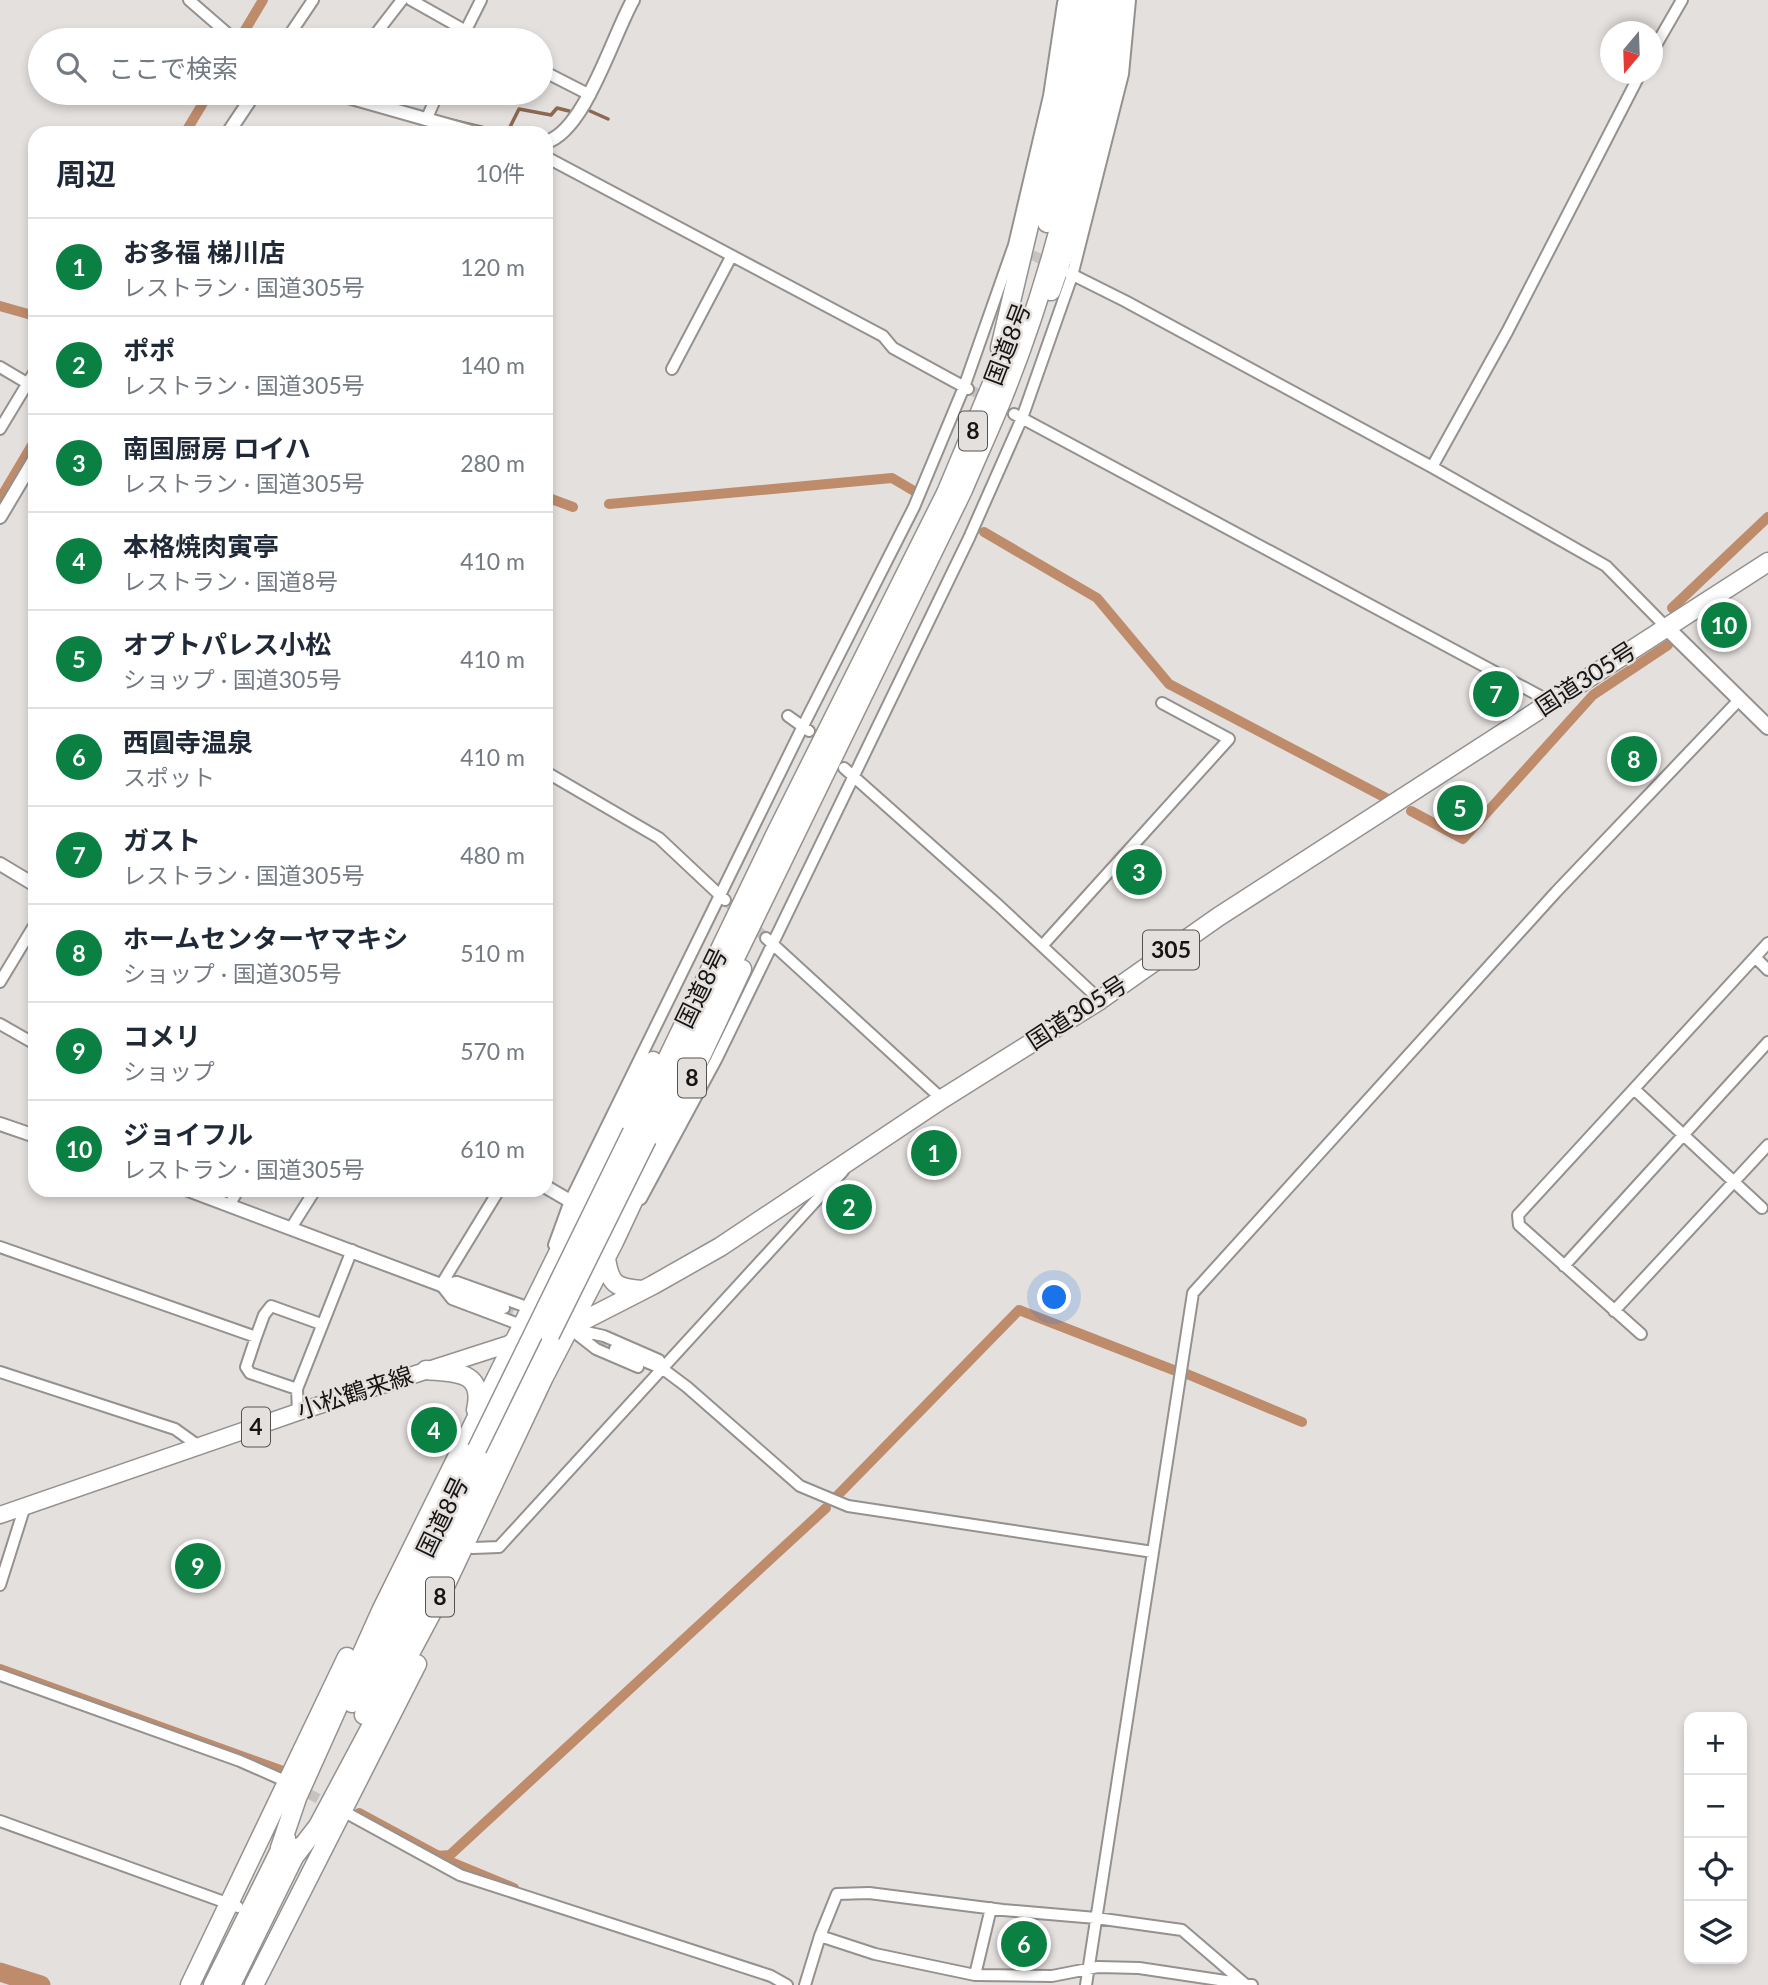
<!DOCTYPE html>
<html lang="ja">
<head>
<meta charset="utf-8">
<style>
  :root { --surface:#fff; --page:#f6f6f7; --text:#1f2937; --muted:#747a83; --line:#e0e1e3; --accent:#0b8043 }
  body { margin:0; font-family:Lato,"Noto Sans JP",sans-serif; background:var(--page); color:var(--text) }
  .controls { position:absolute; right:21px; bottom:21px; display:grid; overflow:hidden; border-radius:14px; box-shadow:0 4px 10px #0003 }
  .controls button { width:63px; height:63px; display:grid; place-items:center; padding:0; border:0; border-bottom:2px solid var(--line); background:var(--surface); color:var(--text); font:35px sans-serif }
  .compass { position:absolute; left:1600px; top:21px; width:63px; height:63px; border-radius:50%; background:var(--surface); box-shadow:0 4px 10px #0003; rotate:199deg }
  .you { position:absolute; left:1055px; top:1298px; width:24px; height:24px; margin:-18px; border:5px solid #fff; border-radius:50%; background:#1a73e8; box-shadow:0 0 0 10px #1a73e833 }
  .badge { display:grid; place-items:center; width:46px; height:46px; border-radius:50%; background:var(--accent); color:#fff; font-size:23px; font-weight:700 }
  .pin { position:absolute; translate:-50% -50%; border:4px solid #fff; box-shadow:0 2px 7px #0006 }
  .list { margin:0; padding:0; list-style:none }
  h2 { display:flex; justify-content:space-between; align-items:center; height:91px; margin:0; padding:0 28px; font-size:30px }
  h2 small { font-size:23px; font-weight:400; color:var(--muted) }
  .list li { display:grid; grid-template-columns:46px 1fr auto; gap:21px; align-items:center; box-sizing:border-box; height:98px; padding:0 28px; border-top:2px solid var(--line) }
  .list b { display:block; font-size:26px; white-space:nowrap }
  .list p { margin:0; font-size:23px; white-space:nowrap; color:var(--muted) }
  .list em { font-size:23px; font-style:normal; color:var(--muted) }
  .icon { flex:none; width:38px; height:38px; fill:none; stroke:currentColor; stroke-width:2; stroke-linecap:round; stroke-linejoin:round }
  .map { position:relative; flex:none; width:1768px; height:1985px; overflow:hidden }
  .search { position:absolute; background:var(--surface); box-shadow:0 4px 10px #0003; left:28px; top:28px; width:525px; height:77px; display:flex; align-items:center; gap:18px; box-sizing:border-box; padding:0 24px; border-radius:38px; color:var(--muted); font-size:26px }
  .panel { position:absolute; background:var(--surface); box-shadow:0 4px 10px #0003; left:28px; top:126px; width:525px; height:1071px; border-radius:21px }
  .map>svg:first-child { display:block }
</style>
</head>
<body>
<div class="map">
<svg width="1768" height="1985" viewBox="0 0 1768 1985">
  <rect width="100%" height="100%" fill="#e4e0de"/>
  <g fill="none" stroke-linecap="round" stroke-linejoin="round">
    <path stroke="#8c6851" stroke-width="3.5" d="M 359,93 L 377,99
      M 590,111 L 608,119
      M 443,118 L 506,133
      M 507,133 L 519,109 L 551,115 L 557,108 L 569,111"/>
    <path stroke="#be8b6b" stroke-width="10" d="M 239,40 L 263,0
      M 185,133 L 209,93
      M 0,306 L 35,316
      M 546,497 L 573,507
      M 0,499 L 35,440
      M 609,504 L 892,478 L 914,491
      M 984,532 L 1097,598 L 1169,684 L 1386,798
      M 1672,608 L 1768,517
      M 1411,811 L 1463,839 L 1593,695 L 1668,645
      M 1187,1374 L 1302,1422
      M 835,1498 L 1019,1310 L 1176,1371
      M 0,1669 L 283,1771
      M 359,1813 L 444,1859 L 514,1888
      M 437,1856 L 450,1855 L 826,1508"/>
    <path stroke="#be8b6b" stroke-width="19" d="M 0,1972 L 41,1985"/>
    <path stroke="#c5c2c0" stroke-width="10" stroke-dasharray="10 5" stroke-linecap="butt" d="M 1019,248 L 1054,266
      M 971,390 L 1014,414
      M 725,900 L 766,938
      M 504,1308 L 531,1318
      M 582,1337 L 615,1349
      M 296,1787 L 334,1807"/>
    <g stroke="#94918f" stroke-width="14">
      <path id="minor" d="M 189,0 L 235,40
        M 411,0 L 482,40
        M 286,40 L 313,0
        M 371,40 L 402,0
        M 461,40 L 481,0
        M 1652,52 L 1682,0
        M 541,70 L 590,95
        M 426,120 L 438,93
        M 546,157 L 883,336 L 893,348 L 968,389
        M 1069,273 L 1125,301 L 1432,467 L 1606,566 L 1666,627
        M 0,367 L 27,383
        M 672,369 L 731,257
        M 1014,414 L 1551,702
        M 0,429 L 35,371
        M 1432,467 L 1507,332 L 1640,74
        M 788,716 L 809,731
        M 844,768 L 998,905 L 1100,1000
        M 546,772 L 659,838 L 725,900
        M 766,938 L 942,1099
        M 1042,946 L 1229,739 L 1162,703
        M 1755,957 L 1768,970
        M 0,982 L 35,924
        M 0,1024 L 35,1044
        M 1634,1089 L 1762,1208
        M 641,1199 L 716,1060 L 772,945 L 969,538 L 1022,418 L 1072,276 L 1123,74 L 1130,0
        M 230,1204 L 238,1190
        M 291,1228 L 315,1190
        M 554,1245 L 570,1201 L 803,726 L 914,507 L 964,387 L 1014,245 L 1049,96 L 1063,3
        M 0,1247 L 256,1337 L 264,1315 L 271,1306 L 321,1324
        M 1564,1266 L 1768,1042
        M 441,1285 L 452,1299 L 521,1325 L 528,1325
        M 441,1285 L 457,1282 L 535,1310
        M 441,1285 L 499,1190
        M 444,1286 L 504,1308
        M 1614,1311 L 1768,1145
        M 568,1328 L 604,1336 L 659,1360 L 663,1369
        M 573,1331 L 596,1349 L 638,1367
        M 1641,1334 L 1519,1225 L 1518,1215 L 1768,943
        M 256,1337 L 246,1367 L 250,1373 L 297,1389
        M 615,1349 L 663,1369 L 687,1387 L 800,1486 L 848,1506 L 1153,1552 L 1086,1985
        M 0,1372 L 175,1429 L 200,1447
        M 298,1412 L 297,1389 L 352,1250
        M 473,1548 L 499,1547 L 843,1171
        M 1153,1552 L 1193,1293 L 1556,892 L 1739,700
        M 0,1585 L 25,1506
        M 0,1675 L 240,1761 L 290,1783
        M 343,1811 L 460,1875 L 771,1976 L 787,1985
        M 0,1821 L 238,1907
        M 820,1936 L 837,1894 L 869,1893 L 1003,1910 L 1096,1918 L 1182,1930 L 1245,1984
        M 975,1975 L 991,1908
        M 805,1985 L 820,1936 L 875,1954 L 975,1975 L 1052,1976 L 1098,1967 L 1139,1968 L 1252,1985"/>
    </g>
    <g stroke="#94918f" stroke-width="16">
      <path id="tertiary" d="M 334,93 L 475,133
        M 228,133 L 252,97 L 259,93
        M 546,142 C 585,131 613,35 633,0
        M 0,517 L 35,458
        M 0,864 L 35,885
        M 0,1124 L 35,1136
        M 546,1187 L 570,1201
        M 188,1190 L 441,1285"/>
    </g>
    <g stroke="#94918f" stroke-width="18">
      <path id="secondary" d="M 1666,627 L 1768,727"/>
    </g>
    <g stroke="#94918f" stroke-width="19">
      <path id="primary" d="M 0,1515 L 298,1412 L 512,1343"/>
    </g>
    <g stroke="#94918f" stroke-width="21">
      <path id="trunk" d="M 1047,223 L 1073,103 L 1089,0
        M 1051,291 C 1084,198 1111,99 1119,0
        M 1000,348 L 1050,137 L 1061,82 L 1072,0
        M 632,1132 L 776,833 L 946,493 L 1012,336
        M 647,1139 L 963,490 C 976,459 990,429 1003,397 C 1053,273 1088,133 1102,0
        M 606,1258 C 610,1285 616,1288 642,1290
        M 512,1343 L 569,1328 L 653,1285 L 720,1247 L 942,1099 L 1100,1000 L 1218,917 L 1768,562
        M 426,1370 C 455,1373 485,1370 476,1410
        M 352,1703 L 477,1449
        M 364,1715 L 550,1335
        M 280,1848 L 297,1798 L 381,1611 L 653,1061
        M 294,1857 L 318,1826 L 439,1599 L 544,1377 L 614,1242 L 742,969
        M 190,1985 L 347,1657
        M 213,1985 L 286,1838
        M 231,1985 L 299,1847
        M 254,1985 L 417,1664"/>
    </g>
    <use href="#minor" stroke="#fff" stroke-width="10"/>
    <use href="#tertiary" stroke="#fff" stroke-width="12"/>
    <use href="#secondary" stroke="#fff" stroke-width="14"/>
    <use href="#primary" stroke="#fff" stroke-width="16"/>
    <use href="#trunk" stroke="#fff" stroke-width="18"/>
    <g stroke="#94918f" stroke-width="21" stroke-linecap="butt">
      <path id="trunk-bridge" d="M 550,1335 L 647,1139
        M 477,1449 L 632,1132"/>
    </g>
    <use href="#trunk-bridge" stroke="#fff" stroke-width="18"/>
  </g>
  <g text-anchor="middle" stroke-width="5" stroke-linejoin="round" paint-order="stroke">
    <g fill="#e4e0de" stroke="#545251" stroke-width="2">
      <rect x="959" y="411.5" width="28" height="39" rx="5"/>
      <rect x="1143" y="930.5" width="56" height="39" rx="5"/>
      <rect x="678" y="1058.5" width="28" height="39" rx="5"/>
      <rect x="242" y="1407.5" width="28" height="39" rx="5"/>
      <rect x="426" y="1577.5" width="28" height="39" rx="5"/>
    </g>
    <g font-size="23" font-weight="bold" fill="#161514">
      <text x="973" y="439">8</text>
      <text x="1171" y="958">305</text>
      <text x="692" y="1086">8</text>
      <text x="256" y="1435">4</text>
      <text x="440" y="1605">8</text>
    </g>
    <g font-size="24" fill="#161514" stroke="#e4e0de">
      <text transform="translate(1008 344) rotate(-69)" y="8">国道8号</text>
      <text transform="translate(1586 679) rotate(-33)" y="8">国道305号</text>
      <text transform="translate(702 988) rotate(-64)" y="8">国道8号</text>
      <text transform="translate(1077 1013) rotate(-33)" y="8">国道305号</text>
      <text transform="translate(355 1393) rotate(-18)" y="8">小松鶴来線</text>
      <text transform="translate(443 1517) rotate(-64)" y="8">国道8号</text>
    </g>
  </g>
</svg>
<div class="controls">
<button>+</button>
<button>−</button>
<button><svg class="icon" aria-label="locate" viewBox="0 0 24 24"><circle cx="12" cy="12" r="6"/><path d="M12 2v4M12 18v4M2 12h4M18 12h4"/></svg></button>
<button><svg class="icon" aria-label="layers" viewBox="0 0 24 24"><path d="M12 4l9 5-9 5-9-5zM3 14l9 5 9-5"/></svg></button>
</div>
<svg class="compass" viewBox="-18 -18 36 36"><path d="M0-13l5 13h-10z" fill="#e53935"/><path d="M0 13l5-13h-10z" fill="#747a83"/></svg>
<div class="you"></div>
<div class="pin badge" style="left:934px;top:1153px">1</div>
<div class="pin badge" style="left:849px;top:1207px">2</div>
<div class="pin badge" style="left:1139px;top:872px">3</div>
<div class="pin badge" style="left:434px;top:1430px">4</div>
<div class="pin badge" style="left:1460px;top:808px">5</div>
<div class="pin badge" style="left:1024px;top:1944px">6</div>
<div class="pin badge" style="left:1496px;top:694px">7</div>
<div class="pin badge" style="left:1634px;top:759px">8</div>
<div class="pin badge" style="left:198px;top:1566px">9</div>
<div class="pin badge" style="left:1724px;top:625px">10</div>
<div class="search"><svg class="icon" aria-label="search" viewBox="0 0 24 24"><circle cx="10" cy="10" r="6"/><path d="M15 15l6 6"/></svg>ここで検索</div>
<section class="panel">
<h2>周辺<small>10件</small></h2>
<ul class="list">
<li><span class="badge">1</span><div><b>お多福 梯川店</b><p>レストラン · 国道305号</p></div><em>120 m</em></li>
<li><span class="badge">2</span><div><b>ポポ</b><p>レストラン · 国道305号</p></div><em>140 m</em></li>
<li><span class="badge">3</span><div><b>南国厨房 ロイハ</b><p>レストラン · 国道305号</p></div><em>280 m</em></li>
<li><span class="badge">4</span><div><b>本格焼肉寅亭</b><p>レストラン · 国道8号</p></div><em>410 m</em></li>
<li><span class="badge">5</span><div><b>オプトパレス小松</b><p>ショップ · 国道305号</p></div><em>410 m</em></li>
<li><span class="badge">6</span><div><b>西圓寺温泉</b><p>スポット</p></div><em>410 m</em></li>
<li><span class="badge">7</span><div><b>ガスト</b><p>レストラン · 国道305号</p></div><em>480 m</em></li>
<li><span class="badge">8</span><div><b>ホームセンターヤマキシ</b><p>ショップ · 国道305号</p></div><em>510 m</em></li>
<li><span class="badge">9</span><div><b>コメリ</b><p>ショップ</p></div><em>570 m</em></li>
<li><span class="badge">10</span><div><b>ジョイフル</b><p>レストラン · 国道305号</p></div><em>610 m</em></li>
</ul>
</section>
</div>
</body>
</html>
